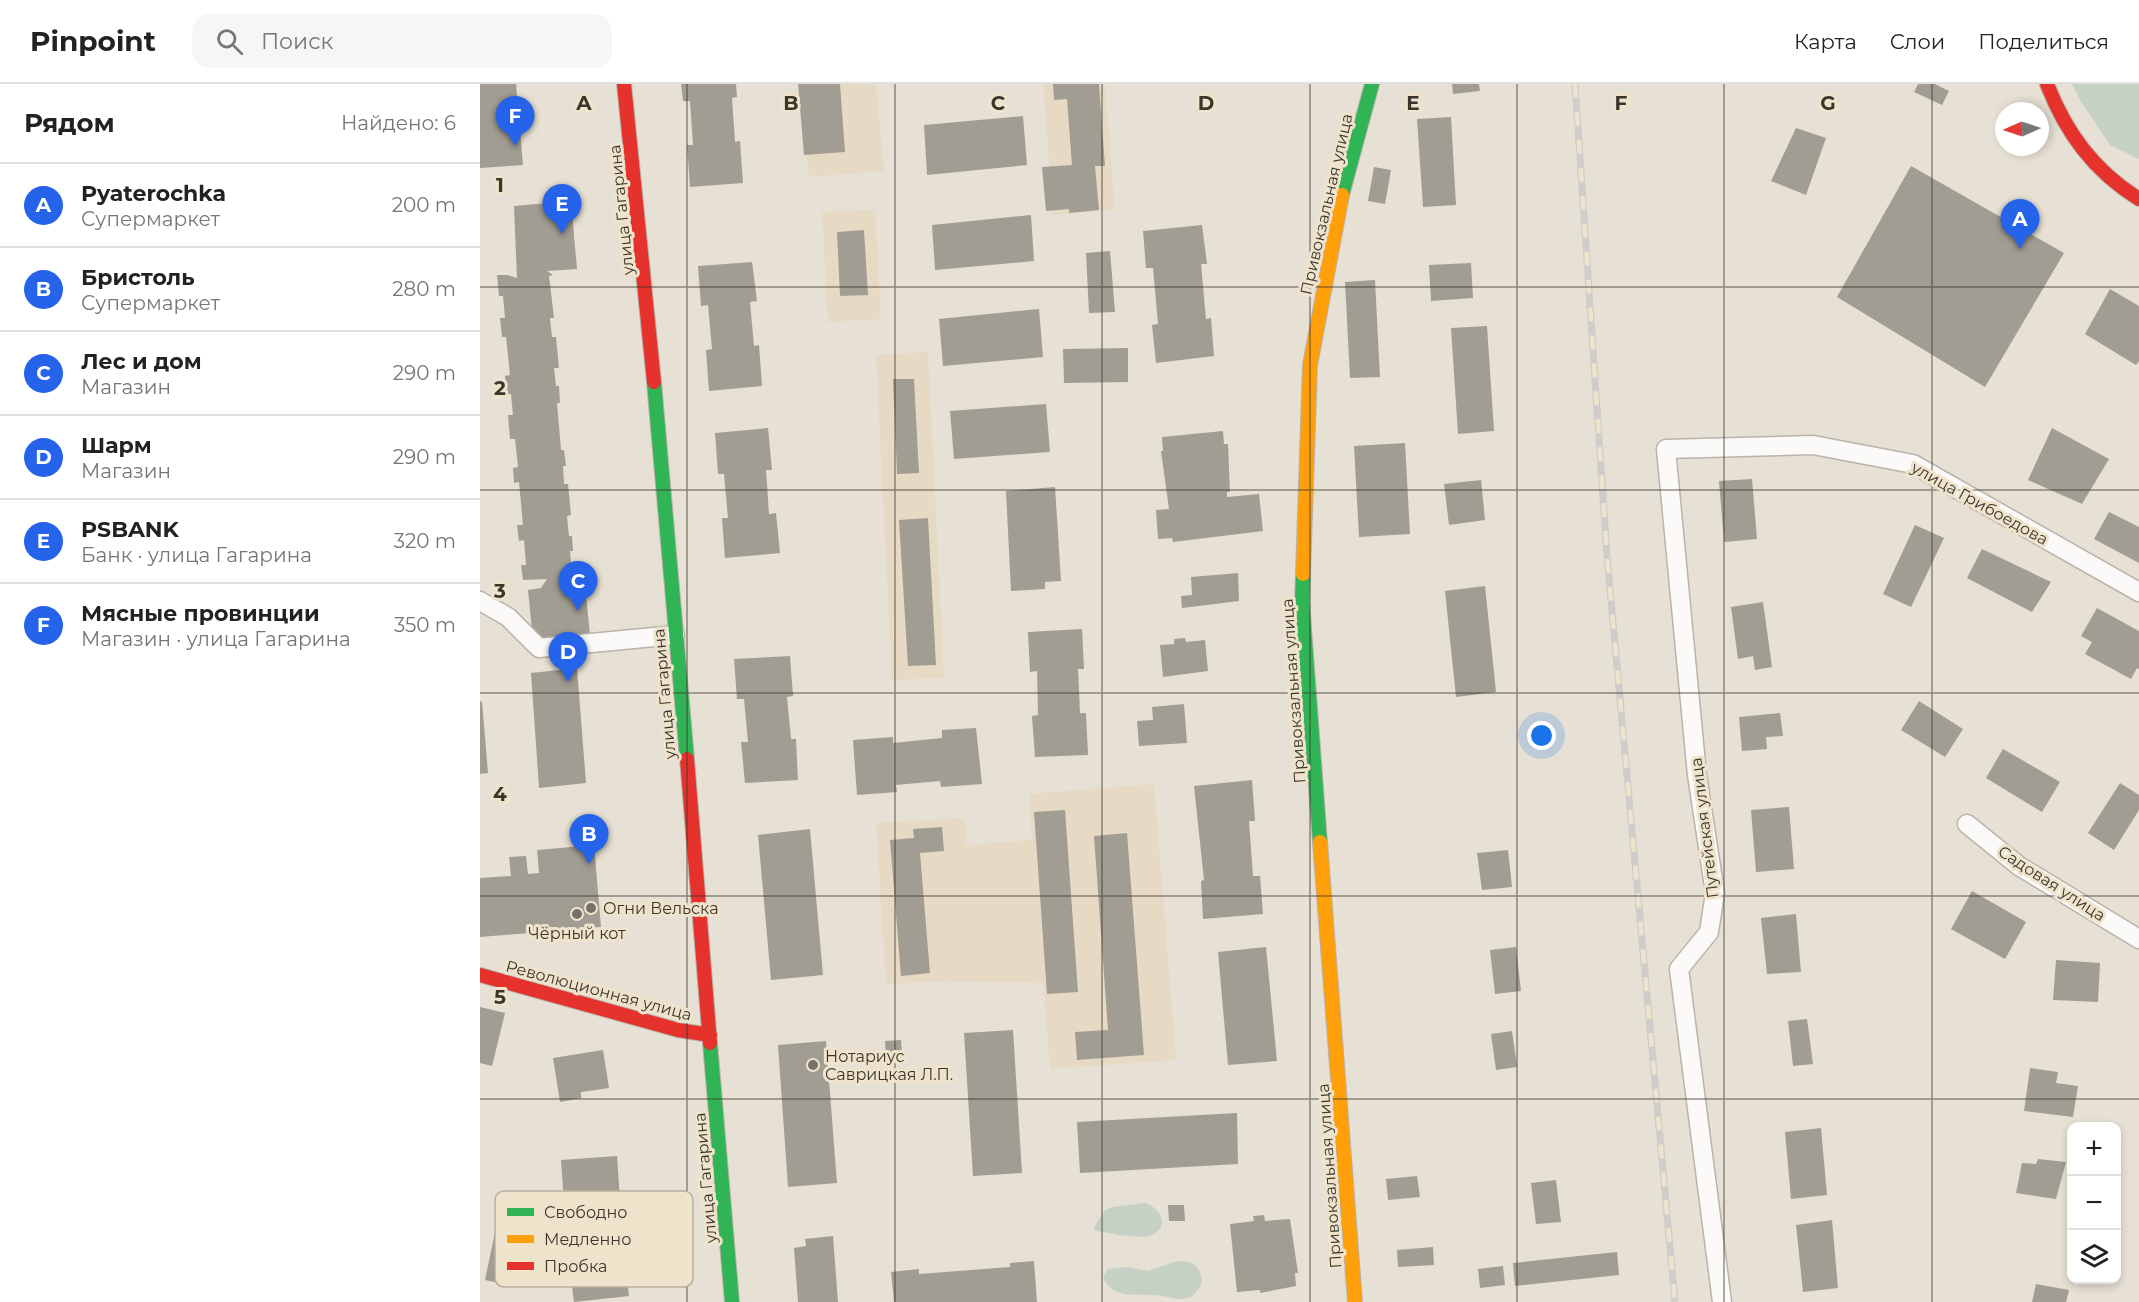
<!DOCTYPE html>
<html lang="ru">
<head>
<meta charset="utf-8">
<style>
  :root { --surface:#fff; --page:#f6f6f6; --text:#222; --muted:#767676; --line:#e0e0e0; --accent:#2563eb }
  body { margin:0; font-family:Montserrat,sans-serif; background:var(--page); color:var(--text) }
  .controls { position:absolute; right:18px; bottom:18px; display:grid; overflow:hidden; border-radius:12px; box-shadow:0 3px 9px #0003 }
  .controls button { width:54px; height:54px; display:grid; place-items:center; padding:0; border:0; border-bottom:2px solid var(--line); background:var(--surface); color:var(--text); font:30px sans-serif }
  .compass { position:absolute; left:1515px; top:18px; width:54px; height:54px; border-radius:50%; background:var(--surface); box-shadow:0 3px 9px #0003; rotate:267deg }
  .you { position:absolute; left:1062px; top:652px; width:21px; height:21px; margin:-15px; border:4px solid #fff; border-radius:50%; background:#1a73e8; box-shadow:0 0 0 9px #1a73e833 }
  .badge { display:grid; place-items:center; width:39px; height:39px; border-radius:50%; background:var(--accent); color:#fff; font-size:20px; font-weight:700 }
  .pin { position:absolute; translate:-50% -50px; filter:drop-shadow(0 2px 3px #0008) }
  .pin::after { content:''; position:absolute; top:32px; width:21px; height:18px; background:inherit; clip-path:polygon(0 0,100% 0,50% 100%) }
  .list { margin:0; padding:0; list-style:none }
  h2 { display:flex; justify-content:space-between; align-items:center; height:78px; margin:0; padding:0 24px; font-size:26px }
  h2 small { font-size:20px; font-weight:400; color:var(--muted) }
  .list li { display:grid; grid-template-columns:39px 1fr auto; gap:18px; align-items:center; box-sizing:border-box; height:84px; padding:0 24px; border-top:2px solid var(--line) }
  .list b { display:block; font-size:22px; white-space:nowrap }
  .list p { margin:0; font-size:20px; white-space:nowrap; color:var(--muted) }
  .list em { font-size:20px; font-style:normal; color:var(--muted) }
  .icon { flex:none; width:33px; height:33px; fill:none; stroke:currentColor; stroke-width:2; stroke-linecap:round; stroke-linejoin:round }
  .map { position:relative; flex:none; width:1659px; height:1218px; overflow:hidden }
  header { display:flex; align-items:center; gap:36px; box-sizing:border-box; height:84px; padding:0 30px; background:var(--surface); border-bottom:2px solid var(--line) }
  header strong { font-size:28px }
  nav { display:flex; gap:33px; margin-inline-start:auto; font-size:21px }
  .search { width:420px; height:54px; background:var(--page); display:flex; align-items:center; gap:15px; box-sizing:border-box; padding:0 21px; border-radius:18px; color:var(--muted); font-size:22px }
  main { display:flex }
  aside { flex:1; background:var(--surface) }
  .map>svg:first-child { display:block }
</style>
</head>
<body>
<header>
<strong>Pinpoint</strong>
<div class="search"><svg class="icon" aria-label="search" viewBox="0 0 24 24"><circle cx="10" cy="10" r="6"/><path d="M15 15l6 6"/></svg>Поиск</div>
<nav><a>Карта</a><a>Слои</a><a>Поделиться</a></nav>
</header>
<main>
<aside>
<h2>Рядом<small>Найдено: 6</small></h2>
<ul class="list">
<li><span class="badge">A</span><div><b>Pyaterochka</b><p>Супермаркет</p></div><em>200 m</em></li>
<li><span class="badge">B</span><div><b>Бристоль</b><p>Супермаркет</p></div><em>280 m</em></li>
<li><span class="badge">C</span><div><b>Лес и дом</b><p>Магазин</p></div><em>290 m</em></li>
<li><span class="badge">D</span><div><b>Шарм</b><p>Магазин</p></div><em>290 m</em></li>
<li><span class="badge">E</span><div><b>PSBANK</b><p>Банк · улица Гагарина</p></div><em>320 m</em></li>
<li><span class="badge">F</span><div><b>Мясные провинции</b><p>Магазин · улица Гагарина</p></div><em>350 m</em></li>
</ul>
</aside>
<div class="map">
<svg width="1659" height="1218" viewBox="0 0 1659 1218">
  <rect width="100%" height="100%" fill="#e7e0d4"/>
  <path fill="#e6dac4" d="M 321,0 L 396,0 L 404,87 L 329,93 Z
    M 563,0 L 625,0 L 635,126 L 573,131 Z
    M 395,126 L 401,235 L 348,238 L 342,128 Z
    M 448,268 L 464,594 L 412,596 L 396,271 Z
    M 674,700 L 696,976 L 570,985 L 563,899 L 464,897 L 406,900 L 396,739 L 484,734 L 487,761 L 552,756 L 549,710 Z"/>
  <path fill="#c6d1c5" d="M 1592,0 L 1659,0 L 1659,75 L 1630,61 L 1600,16 Z
    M 665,1119 C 683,1125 690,1145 669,1152 C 661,1155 621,1149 613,1145 L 624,1127 L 633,1123 Z
    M 697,1177 C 713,1176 721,1182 722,1199 C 719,1204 716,1210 710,1213 C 699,1218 692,1213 682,1212 C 659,1208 634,1218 623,1193 L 628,1185 L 647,1183 L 668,1187 Z"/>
  <path fill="#a29d93" d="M 0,0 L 36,0 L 43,81 L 0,84 Z
    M 201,0 L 256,0 L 257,13 L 252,14 L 255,58 L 260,57 L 263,99 L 210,103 L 207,61 L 213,61 L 210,17 L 203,17 Z
    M 318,0 L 360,0 L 365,68 L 324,71 Z
    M 573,0 L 619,0 L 625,82 L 615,82 L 619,126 L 589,129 L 589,125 L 566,127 L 562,83 L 592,81 L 587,15 L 574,16 Z
    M 972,0 L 999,0 L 1000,7 L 973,10 Z
    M 1438,0 L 1455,0 L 1469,7 L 1462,21 L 1434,8 Z
    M 543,32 L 547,81 L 447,91 L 444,41 Z
    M 971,33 L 976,121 L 943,123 L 937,35 Z
    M 1316,44 L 1346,54 L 1326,111 L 1291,97 Z
    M 1431,82 L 1584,169 L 1505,303 L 1357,213 Z
    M 894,83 L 911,86 L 905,120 L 888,117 Z
    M 91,117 L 97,185 L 67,187 L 73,191 L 69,192 L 74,234 L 70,234 L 72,253 L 76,253 L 79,284 L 74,284 L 76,302 L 79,302 L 80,319 L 77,319 L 81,366 L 84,366 L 86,382 L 83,382 L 84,400 L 88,400 L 91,431 L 87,432 L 89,452 L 92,452 L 93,467 L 90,467 L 92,494 L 85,494 L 85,502 L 105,501 L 110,551 L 53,556 L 48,506 L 61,504 L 67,495 L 43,496 L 41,481 L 46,481 L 44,456 L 39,457 L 37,441 L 43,441 L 39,398 L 34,399 L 33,384 L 38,383 L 35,355 L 30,355 L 28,331 L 33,331 L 31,310 L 27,310 L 25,292 L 30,291 L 26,253 L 22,253 L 20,234 L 25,234 L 23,212 L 19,212 L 17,191 L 27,191 L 37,194 L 34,122 Z
    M 551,131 L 554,177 L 455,186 L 452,141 Z
    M 722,141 L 727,180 L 721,180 L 726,235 L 731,234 L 734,272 L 676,279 L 672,241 L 678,240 L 673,184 L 666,184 L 663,147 Z
    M 384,146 L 388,211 L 360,212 L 357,148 Z
    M 630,167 L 635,228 L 609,229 L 606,169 Z
    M 272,178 L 277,217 L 270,218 L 274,262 L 279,261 L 282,302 L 229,307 L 226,266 L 232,265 L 228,221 L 221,222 L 218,182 Z
    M 991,179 L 993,214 L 951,217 L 949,181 Z
    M 895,196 L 900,293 L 870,294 L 865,198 Z
    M 1630,205 L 1659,222 L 1659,277 L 1656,281 L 1605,250 Z
    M 559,225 L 563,273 L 463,282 L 459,235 Z
    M 1007,242 L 1014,347 L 978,350 L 971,244 Z
    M 648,264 L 648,298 L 584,299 L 583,265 Z
    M 413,295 L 434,295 L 439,389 L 417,390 Z
    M 566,320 L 570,368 L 474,375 L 470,327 Z
    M 288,344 L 292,386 L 286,386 L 289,430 L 296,429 L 300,469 L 245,474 L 242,434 L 248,434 L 244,390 L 238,390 L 235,349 Z
    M 1572,344 L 1629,375 L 1602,420 L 1548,396 Z
    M 743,347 L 744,360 L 748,360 L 750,408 L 747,408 L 747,413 L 779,410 L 783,447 L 693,458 L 692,454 L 678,455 L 676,426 L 689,425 L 681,367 L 683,367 L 682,353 Z
    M 925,359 L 930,450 L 879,453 L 874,362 Z
    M 1272,395 L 1277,455 L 1244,458 L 1239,397 Z
    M 1001,396 L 1005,436 L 969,441 L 964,400 Z
    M 575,403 L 581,497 L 565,498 L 565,505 L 531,507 L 526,407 Z
    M 1629,428 L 1659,443 L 1659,479 L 1614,455 Z
    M 448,434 L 456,581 L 428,582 L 419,436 Z
    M 1435,441 L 1464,454 L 1431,523 L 1403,510 Z
    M 1502,465 L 1571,498 L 1552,528 L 1487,494 Z
    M 758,489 L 759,517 L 702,524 L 701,512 L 712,511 L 711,493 Z
    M 1005,502 L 1016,608 L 976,613 L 965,507 Z
    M 1283,518 L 1292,583 L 1275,586 L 1273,572 L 1258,575 L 1251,523 Z
    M 1617,524 L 1659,547 L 1659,585 L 1657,584 L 1651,595 L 1605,570 L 1612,558 L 1601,552 Z
    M 602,545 L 604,585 L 598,585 L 600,629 L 606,629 L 608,671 L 555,673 L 552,632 L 558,631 L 557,587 L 550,588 L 548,548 Z
    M 705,554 L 706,558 L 725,556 L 728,587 L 683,593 L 680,561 L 694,560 L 694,555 Z
    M 310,572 L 313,612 L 307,613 L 311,655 L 316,655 L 318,696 L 265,699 L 261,658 L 268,658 L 264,615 L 257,615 L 254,575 Z
    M 97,584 L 106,699 L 59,704 L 51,589 Z
    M 2,617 L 8,689 L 0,690 L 0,618 Z
    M 1439,617 L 1483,645 L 1465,673 L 1421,646 Z
    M 704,620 L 707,659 L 659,662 L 657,637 L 673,636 L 672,623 Z
    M 1300,629 L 1303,652 L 1286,653 L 1287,665 L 1262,667 L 1259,633 Z
    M 496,644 L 502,700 L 461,703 L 460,697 L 416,701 L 417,708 L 377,711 L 373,656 L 413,653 L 413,659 L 462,654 L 462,646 Z
    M 1523,665 L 1580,698 L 1562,728 L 1506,694 Z
    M 772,696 L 775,737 L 769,737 L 773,792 L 780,792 L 783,830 L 723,835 L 721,797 L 724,796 L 714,702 Z
    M 1640,699 L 1659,711 L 1659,726 L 1634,766 L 1608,749 Z
    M 1309,723 L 1314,785 L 1276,788 L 1271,726 Z
    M 585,726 L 598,908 L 567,910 L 554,728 Z
    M 462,743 L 464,767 L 440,769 L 450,889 L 421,892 L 410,756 L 434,754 L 433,745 Z
    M 330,745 L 343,891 L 291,896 L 278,751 Z
    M 647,749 L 664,971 L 597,976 L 595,948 L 628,946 L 614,752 Z
    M 114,761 L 121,843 L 0,853 L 0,794 L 31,792 L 29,773 L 46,772 L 48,790 L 59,789 L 57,766 Z
    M 1028,766 L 1032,803 L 1002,806 L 997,769 Z
    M 1492,807 L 1546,838 L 1525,875 L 1471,845 Z
    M 1316,830 L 1321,888 L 1287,890 L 1281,834 Z
    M 786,863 L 797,977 L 748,981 L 738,868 Z
    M 1036,863 L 1041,907 L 1015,910 L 1010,866 Z
    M 1576,876 L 1620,879 L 1618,918 L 1573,916 Z
    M 0,923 L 25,929 L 12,982 L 0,979 Z
    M 1327,935 L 1333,980 L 1313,982 L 1308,937 Z
    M 533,946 L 542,1089 L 493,1092 L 484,949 Z
    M 1032,947 L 1037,983 L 1016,986 L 1011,950 Z
    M 421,956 L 422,970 L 406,972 L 405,957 Z
    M 346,957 L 357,1099 L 308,1103 L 298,961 Z
    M 123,966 L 129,1004 L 101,1008 L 101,1014 L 80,1018 L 73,974 Z
    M 1550,984 L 1578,988 L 1576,999 L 1598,1002 L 1593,1033 L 1544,1027 Z
    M 757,1029 L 758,1080 L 600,1089 L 597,1038 Z
    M 1341,1044 L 1347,1111 L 1311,1115 L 1305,1048 Z
    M 137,1072 L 140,1116 L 84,1120 L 81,1076 Z
    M 1558,1075 L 1586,1078 L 1576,1115 L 1536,1109 L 1542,1079 L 1556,1080 Z
    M 937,1092 L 940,1113 L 908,1116 L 906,1095 Z
    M 1076,1096 L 1081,1138 L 1056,1140 L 1051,1099 Z
    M 688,1121 L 704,1121 L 705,1137 L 689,1137 Z
    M 784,1131 L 785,1137 L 810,1135 L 818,1189 L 815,1189 L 816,1202 L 780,1209 L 780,1206 L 757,1208 L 750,1140 L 774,1137 L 773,1132 Z
    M 1352,1136 L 1358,1204 L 1323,1208 L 1316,1141 Z
    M 15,1148 L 52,1156 L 46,1181 L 32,1178 L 28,1201 L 5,1196 Z
    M 353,1152 L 358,1218 L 318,1218 L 314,1164 L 326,1162 L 325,1155 Z
    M 953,1163 L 954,1181 L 918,1183 L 917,1166 Z
    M 1137,1168 L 1139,1191 L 1035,1202 L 1033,1179 Z
    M 554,1177 L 557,1218 L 414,1218 L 411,1188 L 439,1185 L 439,1190 L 530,1183 L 530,1179 Z
    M 145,1180 L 149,1212 L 94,1218 L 90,1187 Z
    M 1023,1182 L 1025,1201 L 1000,1204 L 998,1185 Z
    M 1556,1200 L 1589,1206 L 1586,1218 L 1552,1218 Z"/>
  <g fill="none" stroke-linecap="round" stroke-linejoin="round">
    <g stroke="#b9b3aa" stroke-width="21">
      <path id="street" d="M 0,517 L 28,533 L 59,564 L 195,551
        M 1487,740 L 1539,782 L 1659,855
        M 1242,1218 L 1199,885 L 1229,848 L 1235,809 L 1217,691 L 1186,365 L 1333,361 L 1433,380 L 1659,508"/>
    </g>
    <g stroke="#b9b3aa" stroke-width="16">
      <path id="fast" d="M 862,111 L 892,0
        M 174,298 L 207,675
        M 823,490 L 822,517 L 840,758
        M 230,959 L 252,1218"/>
    </g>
    <g stroke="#b9b3aa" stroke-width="16">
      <path id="slow" d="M 823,490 L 830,281 L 862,111
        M 840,758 L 875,1218"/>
    </g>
    <g stroke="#b9b3aa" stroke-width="16">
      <path id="jam" d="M 144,0 L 174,298
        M 1567,0 C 1586,49 1614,87 1659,115
        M 207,675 L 230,959
        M 0,891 L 198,946 L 230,951"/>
    </g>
    <use href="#street" stroke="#fbfaf9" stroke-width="18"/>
    <use href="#fast" stroke="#30b455" stroke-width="14"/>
    <use href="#slow" stroke="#ff9f0a" stroke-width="14"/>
    <use href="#jam" stroke="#e5322d" stroke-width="14"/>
    <g stroke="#cfcdca" stroke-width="7">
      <path id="rail" d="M 1095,0 L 1127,472 L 1195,1218"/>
    </g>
    <use href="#rail" stroke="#efe3cc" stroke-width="4.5" stroke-dasharray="14" stroke-linecap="butt"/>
  </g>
  <path fill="none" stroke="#3b362d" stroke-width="1.5" stroke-opacity="0.55" d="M 207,0 L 207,1218M 415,0 L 415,1218M 622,0 L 622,1218M 830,0 L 830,1218M 1037,0 L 1037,1218M 1244,0 L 1244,1218M 1452,0 L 1452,1218M 0,203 L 1659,203M 0,406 L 1659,406M 0,609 L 1659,609M 0,812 L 1659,812M 0,1015 L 1659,1015"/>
  <g fill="#777267" stroke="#efe3cc" stroke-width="2">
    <circle cx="111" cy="824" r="6"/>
    <circle cx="97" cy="830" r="6"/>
    <circle cx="333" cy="981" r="6"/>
  </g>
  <g text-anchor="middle" stroke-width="6" stroke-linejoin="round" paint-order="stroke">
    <g font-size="16" fill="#3b362d" stroke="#efe3cc">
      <text transform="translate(846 120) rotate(-77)" y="6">Привокзальная улица</text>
      <text transform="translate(141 126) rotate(-96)" y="6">улица Гагарина</text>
      <text transform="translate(1500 419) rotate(29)" y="6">улица Грибоедова</text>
      <text transform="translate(813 607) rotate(-94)" y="6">Привокзальная улица</text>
      <text transform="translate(184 610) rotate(-95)" y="6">улица Гагарина</text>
      <text transform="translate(1224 744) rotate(-97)" y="6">Путейская улица</text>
      <text transform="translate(1572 799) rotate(33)" y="6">Садовая улица</text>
      <text transform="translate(119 906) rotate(15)" y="6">Революционная улица</text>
      <text transform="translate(849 1092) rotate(-94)" y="6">Привокзальная улица</text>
      <text transform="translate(225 1094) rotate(-95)" y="6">улица Гагарина</text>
    </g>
    <g font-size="16" fill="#3b362d" stroke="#efe3cc" text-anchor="start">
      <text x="123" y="830">Огни Вельска</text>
      <text x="97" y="855" text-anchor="middle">Чёрный кот</text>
      <text x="345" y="978">Нотариус<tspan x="345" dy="18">Саврицкая Л.П.</tspan></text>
    </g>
  </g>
  <rect x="15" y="1107" width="198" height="96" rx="9" fill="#efe3cc" stroke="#b9af9c" stroke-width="1.5"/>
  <rect x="27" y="1124" width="27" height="8" fill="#30b455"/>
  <rect x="27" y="1151" width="27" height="8" fill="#ff9f0a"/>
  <rect x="27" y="1178" width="27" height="8" fill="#e5322d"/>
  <g font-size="16" fill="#3b362d">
    <text x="64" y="1134">Свободно</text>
    <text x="64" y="1161">Медленно</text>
    <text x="64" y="1188">Пробка</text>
  </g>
  <g font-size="20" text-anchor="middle" font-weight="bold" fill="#3b362d" stroke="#efe3cc" stroke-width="6" stroke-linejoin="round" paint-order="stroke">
    <text x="104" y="26">A</text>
    <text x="311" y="26">B</text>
    <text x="518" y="26">C</text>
    <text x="726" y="26">D</text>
    <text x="933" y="26">E</text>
    <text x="1141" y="26">F</text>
    <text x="1348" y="26">G</text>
    <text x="20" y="108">1</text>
    <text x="20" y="311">2</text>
    <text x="20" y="514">3</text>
    <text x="20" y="717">4</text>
    <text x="20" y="920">5</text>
  </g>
</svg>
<div class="controls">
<button>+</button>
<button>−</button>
<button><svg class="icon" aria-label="layers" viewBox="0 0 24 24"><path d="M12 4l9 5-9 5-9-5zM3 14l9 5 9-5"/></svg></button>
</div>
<svg class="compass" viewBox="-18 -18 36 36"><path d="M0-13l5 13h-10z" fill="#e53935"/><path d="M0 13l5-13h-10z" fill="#767676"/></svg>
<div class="you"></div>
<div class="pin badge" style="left:1540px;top:165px">A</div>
<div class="pin badge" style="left:109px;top:780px">B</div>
<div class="pin badge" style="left:98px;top:527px">C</div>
<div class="pin badge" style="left:88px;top:598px">D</div>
<div class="pin badge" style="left:82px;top:150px">E</div>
<div class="pin badge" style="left:35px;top:62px">F</div>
</div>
</main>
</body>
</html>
